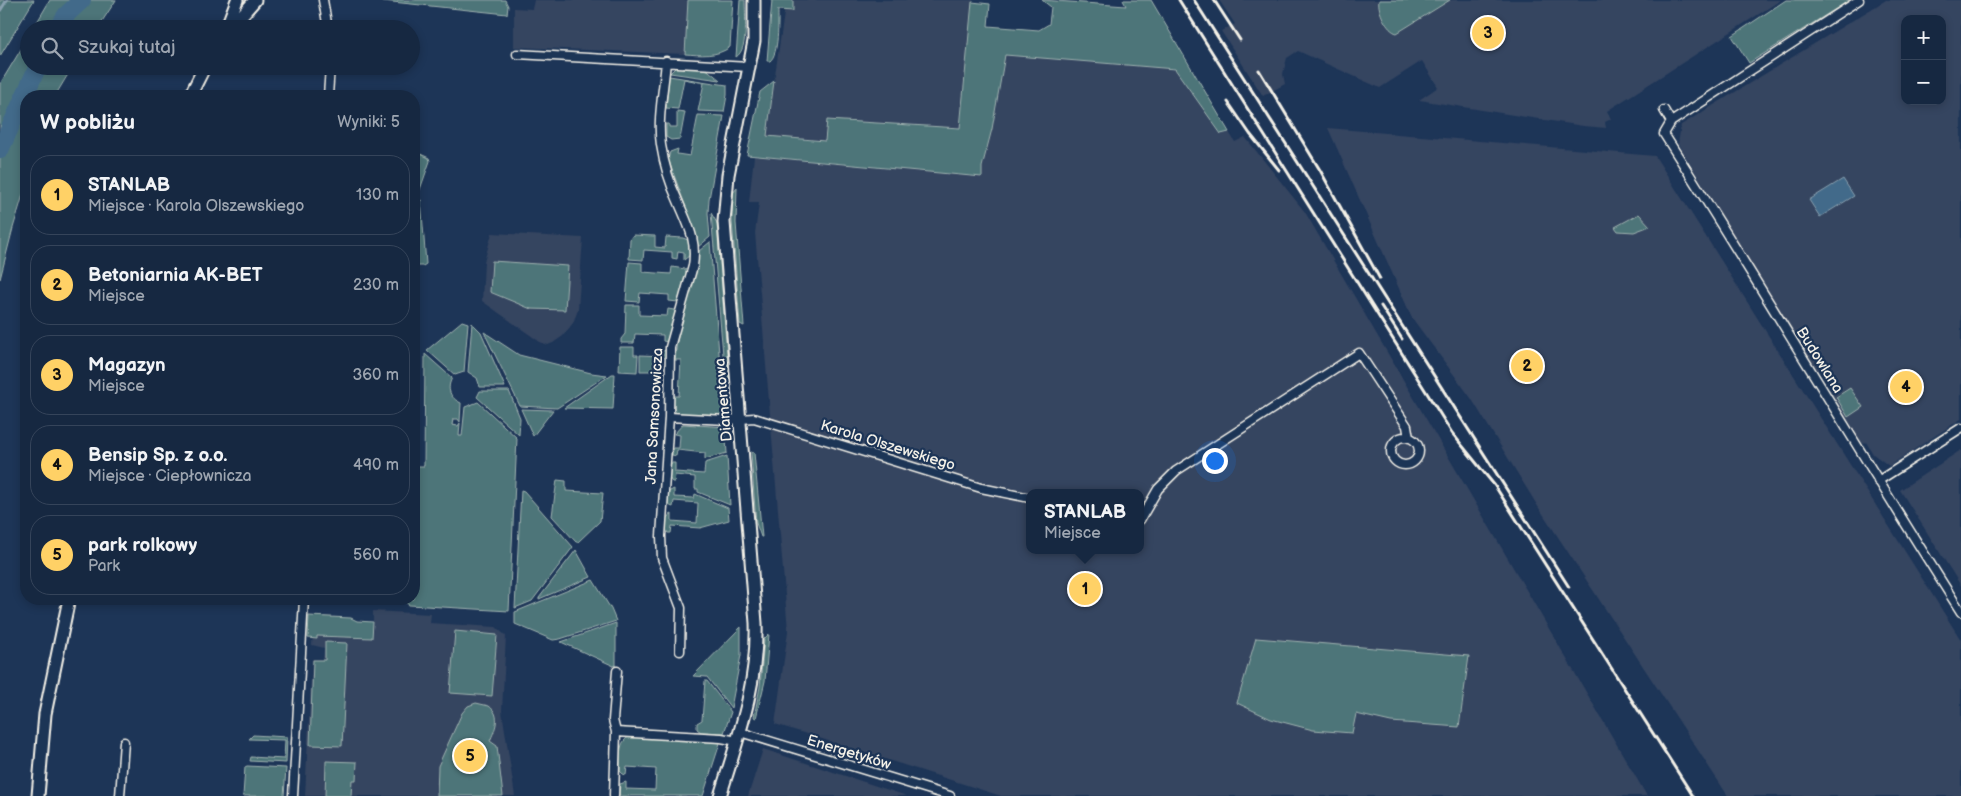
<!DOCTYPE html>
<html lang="pl">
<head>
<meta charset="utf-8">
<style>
  :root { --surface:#162841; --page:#1f3048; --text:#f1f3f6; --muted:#9ea6b1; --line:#35445a; --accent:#ffd166 }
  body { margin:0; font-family:"Balsamiq Sans",sans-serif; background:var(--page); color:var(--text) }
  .controls { position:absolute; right:15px; top:15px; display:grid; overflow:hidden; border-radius:10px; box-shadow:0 2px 8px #0003 }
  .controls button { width:45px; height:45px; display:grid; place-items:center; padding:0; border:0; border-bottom:1px solid var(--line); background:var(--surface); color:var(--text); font:25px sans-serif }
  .you { position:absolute; left:1214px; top:460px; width:18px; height:18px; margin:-12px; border:4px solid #fff; border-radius:50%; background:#1a73e8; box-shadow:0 0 0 8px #1a73e833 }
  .badge { display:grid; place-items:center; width:32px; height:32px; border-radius:50%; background:var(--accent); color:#111; font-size:16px; font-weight:700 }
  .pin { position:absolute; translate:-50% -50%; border:2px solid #fff; box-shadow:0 1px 5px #0006 }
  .popup { position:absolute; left:1026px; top:489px; width:118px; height:65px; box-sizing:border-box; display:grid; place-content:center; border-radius:10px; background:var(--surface); filter:drop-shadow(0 1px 4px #0005); font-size:16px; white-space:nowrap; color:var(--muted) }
  .popup b { font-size:19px; color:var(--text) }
  .popup::after { content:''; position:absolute; left:50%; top:100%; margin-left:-10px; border:10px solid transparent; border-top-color:var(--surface) }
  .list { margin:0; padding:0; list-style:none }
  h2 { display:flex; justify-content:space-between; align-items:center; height:65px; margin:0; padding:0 20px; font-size:21px }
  h2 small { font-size:16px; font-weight:400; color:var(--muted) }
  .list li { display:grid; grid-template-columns:32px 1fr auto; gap:15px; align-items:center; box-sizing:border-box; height:80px; margin:0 10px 10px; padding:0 10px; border:1px solid var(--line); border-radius:20px }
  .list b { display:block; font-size:19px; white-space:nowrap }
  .list p { margin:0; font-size:16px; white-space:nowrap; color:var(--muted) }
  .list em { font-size:16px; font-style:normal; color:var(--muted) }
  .icon { flex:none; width:28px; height:28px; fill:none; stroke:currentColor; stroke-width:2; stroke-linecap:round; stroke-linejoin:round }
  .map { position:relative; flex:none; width:1961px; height:796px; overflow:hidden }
  .search { position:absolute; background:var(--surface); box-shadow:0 2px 8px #0003; left:20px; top:20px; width:400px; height:55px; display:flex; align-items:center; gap:12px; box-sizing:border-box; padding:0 18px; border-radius:28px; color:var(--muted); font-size:19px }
  .panel { position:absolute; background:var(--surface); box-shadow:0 2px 8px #0003; left:20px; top:90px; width:400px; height:515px; border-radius:20px }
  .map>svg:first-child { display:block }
</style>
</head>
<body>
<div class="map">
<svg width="1961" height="796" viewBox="0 0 1961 796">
  <rect width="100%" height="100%" fill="#1d3557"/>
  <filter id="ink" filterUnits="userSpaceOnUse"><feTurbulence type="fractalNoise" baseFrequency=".02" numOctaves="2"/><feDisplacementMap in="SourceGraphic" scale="10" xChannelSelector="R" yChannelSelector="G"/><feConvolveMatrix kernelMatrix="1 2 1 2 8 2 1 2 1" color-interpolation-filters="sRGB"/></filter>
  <g filter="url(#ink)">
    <path fill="#344460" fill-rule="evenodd" d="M 534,0 L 688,0 L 685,54 L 514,47 L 514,8 L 532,9 Z
      M 786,0 L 973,0 L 960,128 L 827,120 L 826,141 L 766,136 Z
      M 1219,0 L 1781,0 L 1607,111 L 1611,119 L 1605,122 L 1606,128 L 1583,126 L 1419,100 L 1438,87 L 1422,61 L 1380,88 L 1298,51 L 1287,58 L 1283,74 L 1285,84 L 1263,96 L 1221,31 L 1235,24 Z
      M 1886,0 L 1961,0 L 1961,419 L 1889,466 L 1873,454 L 1866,442 L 1862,444 L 1829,390 L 1834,380 L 1829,371 L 1817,371 L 1678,144 L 1681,125 ZM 1905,19 L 1942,19 L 1942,101 L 1905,101 Z
      M 1005,55 L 1175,69 L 1221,134 L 1229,132 L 1235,142 L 1245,137 L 1305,212 L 1647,796 L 1001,796 L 775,724 L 788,631 L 755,233 L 759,203 L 749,202 L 754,156 L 982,177 L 982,167 ZM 1030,493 L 1140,493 L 1140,550 L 1030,550 Z
      M 1328,128 L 1655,156 L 1961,640 L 1961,796 L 1728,796 L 1537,505 L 1471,398 L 1412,318 Z
      M 492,233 L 583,238 L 578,310 L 573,323 L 563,336 L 553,343 L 548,345 L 540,342 L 482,301 L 484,262 Z
      M 1961,450 L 1961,586 L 1900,490 Z
      M 373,611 L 431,614 L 430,623 L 496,627 L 506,636 L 502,711 L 515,796 L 305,796 L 312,659 L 323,659 L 324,648 L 312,645 L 314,616 L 351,618 L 357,621 L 373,622 Z
      M 763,749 L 907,796 L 748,796 Z"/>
    <path fill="#4d7579" stroke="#a0b3b0" d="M 0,0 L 34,0 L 0,56 Z
      M 50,0 L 116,0 L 97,29 L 33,29 Z
      M 373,0 L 505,0 L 508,6 L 507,14 Z
      M 688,0 L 733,0 L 730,47 C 717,57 700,55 685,54 Z
      M 740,0 L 745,0 C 745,14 749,49 736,57 Z
      M 772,0 L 793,0 L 793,11 L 778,10 C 778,22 779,54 770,61 L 767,61 Z
      M 1042,0 L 1126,6 L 1123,0 L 1151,0 L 1229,132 L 1221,134 L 1175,69 L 1005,55 L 992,129 L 982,167 L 982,177 L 747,155 L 760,92 L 774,81 L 767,136 L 825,141 L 827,120 L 960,128 L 972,2 L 990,4 L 988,26 L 1039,30 L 1049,24 L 1051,7 Z
      M 1379,0 L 1450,0 L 1397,33 C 1387,31 1377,10 1379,0 Z
      M 1786,0 L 1850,0 L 1749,63 L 1732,36 Z
      M 29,36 L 29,66 L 73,66 L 55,96 L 26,96 L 26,185 L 13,228 L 0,279 L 0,84 Z
      M 677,66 L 704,67 L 720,80 L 670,73 Z
      M 669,76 L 727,85 L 727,95 L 724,112 L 698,111 L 704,83 L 684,79 L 678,109 L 666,108 Z
      M 677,111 L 685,112 L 680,139 L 671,140 L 666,137 L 666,124 L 669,124 L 669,127 L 677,127 Z
      M 698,115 L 724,116 L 709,199 L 708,213 L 710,237 L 698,247 L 697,237 L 668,159 L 670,152 L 678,149 L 677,154 L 690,156 Z
      M 414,151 L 429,158 L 430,161 L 418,195 L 414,195 Z
      M 737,188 L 736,223 L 744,326 L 740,324 L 732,220 L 733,193 Z
      M 414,200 L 421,200 L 426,264 L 423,266 L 414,266 Z
      M 711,213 L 717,223 L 731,409 L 728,414 Z
      M 1639,214 L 1650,226 L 1634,232 L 1618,231 L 1615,227 Z
      M 633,235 L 655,236 L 655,247 L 665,248 L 666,237 L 683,238 L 688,240 L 690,255 L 684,260 L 684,252 L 678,251 L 677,259 L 672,258 L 672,252 L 644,250 L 643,260 L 629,259 L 630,239 Z
      M 710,242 L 724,415 L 676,413 L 673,407 L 673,396 L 679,396 L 681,360 L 675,360 C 677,323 693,287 699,251 Z
      M 492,261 L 568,266 L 565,310 L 531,309 L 490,292 Z
      M 629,262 L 642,263 L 642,272 L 671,274 L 672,267 L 685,269 L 687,272 L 678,302 L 669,301 L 669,295 L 640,293 L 639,302 L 626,301 Z
      M 626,305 L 639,305 L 639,315 L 667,316 L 668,309 L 674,310 L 675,313 L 668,342 L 663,341 L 663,335 L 635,334 L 634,343 L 621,343 L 621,339 L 625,334 Z
      M 462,321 L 468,323 L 464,372 L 455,375 L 427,350 Z
      M 472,323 L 481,332 L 505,387 L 480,387 L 477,378 L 468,372 Z
      M 484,332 L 519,355 L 591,373 L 607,375 L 557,408 L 520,406 Z
      M 620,347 L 634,347 L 634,355 L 638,355 L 637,372 L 619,371 Z
      M 662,350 L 667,351 L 667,358 L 656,358 L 655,367 L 657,367 L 657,371 L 640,371 L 640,355 L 662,356 Z
      M 425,354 L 452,378 C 446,389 450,398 461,403 L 460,422 L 458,419 L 453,419 L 452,425 L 458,426 L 460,423 L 459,436 L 462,436 L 465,407 L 478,402 L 517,438 L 509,611 L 409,605 L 405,602 L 405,599 L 414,599 L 414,466 L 424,466 Z
      M 612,374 L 615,374 L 613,409 L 564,408 Z
      M 1850,388 L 1863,407 L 1848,417 L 1836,397 Z
      M 480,391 L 509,391 L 520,418 L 519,435 L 477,397 Z
      M 521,409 L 553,410 L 533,436 Z
      M 683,424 L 725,427 L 727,453 L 705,459 L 705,453 L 677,450 L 676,456 L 672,455 L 673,448 L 679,448 L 680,435 L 674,434 Z
      M 751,452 L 754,453 L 762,537 L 761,537 L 756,523 Z
      M 727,456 L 730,505 L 698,492 L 698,489 L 695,489 L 695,477 L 675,475 L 674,482 L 672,482 L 669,478 L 669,466 L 671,463 L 675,463 L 675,472 L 704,474 L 705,463 Z
      M 557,480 L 566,481 L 566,491 L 603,493 L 600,521 L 578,542 L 576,542 L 552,516 Z
      M 674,489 L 674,497 L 694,498 L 695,494 L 728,508 L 729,520 L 700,528 L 672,526 L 671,533 L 668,533 C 664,528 664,518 670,515 L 672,514 L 672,521 L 697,523 L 698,503 L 674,501 L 673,507 L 668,505 L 668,492 Z
      M 521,490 L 524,491 L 573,547 L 532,601 L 515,608 Z
      M 576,550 L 591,577 L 539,599 L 539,598 Z
      M 593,580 L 611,609 L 616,621 L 560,639 L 553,640 L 515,624 L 515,612 Z
      M 309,616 L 351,618 L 357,621 L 373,622 L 372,638 L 317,636 L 317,639 L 308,638 Z
      M 616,623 L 616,665 L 614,666 L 561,642 Z
      M 741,627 L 741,655 L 731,708 L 707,677 L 693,676 Z
      M 455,631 L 497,635 L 492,696 L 450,693 Z
      M 769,634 L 765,681 L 756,718 L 754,717 L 760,687 L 764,639 Z
      M 1256,638 L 1469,656 L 1459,727 L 1391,722 L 1356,714 L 1352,733 L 1313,730 L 1271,719 L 1237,703 Z
      M 325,642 L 347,643 L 342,746 L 310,745 L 313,660 L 325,660 Z
      M 705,681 L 707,681 L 731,712 L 724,733 L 701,732 L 697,729 L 697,723 L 702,720 Z
      M 476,703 L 489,706 C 502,716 495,729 490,741 L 497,746 L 503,796 L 437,796 L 438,766 L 462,713 L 468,706 Z
      M 253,735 L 287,737 L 286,763 L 250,761 L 251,757 L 284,759 L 285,740 L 249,739 Z
      M 631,736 L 719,742 L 720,743 L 703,796 L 619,796 L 620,784 L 626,782 L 626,789 L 655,790 L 656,769 L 627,767 L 626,775 L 623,774 L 620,771 C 621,758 617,741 631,736 Z
      M 326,761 L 357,762 L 356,780 L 352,780 L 351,796 L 325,796 Z
      M 247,766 L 286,768 L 284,796 L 243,796 L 245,767 Z"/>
    <path fill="#426b8a" stroke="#89a1b0" d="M 1843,179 L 1854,196 L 1820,217 L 1809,200 Z"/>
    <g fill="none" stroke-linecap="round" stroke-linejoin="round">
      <path stroke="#89a1b0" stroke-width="3" d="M 0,11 L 7,0"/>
      <path stroke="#426b8a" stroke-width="18" d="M 57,29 L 66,15 L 82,0
        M 0,150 L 38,66"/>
      <g stroke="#f4f1e8" stroke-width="11">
        <path id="street" d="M 323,0 L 328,29
          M 1859,0 L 1671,122 L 1664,134 C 1765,292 1860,454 1961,612
          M 517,54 L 749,67
          M 666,61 C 664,88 657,119 661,145 C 664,164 670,184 678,201 C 688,225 697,239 693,266 L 670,347 L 669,417 L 661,536 L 662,558 L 681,608 L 680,651
          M 328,96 L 330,66
          M 1664,110 L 1671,122
          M 669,417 L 726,420 L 754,418 L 981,488 L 1030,498
          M1391 451a14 14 0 1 1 28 0a14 14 0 1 1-28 0Z
          M 1878,481 L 1961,428
          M 1140,520 L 1158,489 L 1176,471 L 1359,353 L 1407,426 L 1409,438
          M 616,732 L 721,738 L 738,741
          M 740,732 L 950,796
          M 120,796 L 124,742
          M 293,796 L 304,599
          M 614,796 L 616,732 L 613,720 L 617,671"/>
      </g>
      <g stroke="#f4f1e8" stroke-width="15">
        <path id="secondary" d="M 226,29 L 237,0
          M 230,29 L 255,0
          M 190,96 L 205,66
          M 38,796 L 45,714 L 69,599
          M 720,796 C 738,738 758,685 756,623 L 724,222 L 728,175 L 754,41 L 754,0"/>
      </g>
      <use href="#street" stroke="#1d3557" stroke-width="8"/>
      <use href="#secondary" stroke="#1d3557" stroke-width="11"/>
      <path stroke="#f4f1e8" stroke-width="3" d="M 1179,0 L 1437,409 L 1452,433 L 1495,486 L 1693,796
        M 1194,0 L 1569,587
        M 1214,0 L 1240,40
        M 1259,70 L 1320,170 L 1380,279
        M 1228,102 L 1250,134 L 1279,170
        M 1381,306 L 1402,339"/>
    </g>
  </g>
  <g text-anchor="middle" stroke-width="4.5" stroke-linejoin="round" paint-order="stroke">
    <g font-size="15" fill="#f4f1e8" stroke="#1d3557">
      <text transform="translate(1820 360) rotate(58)" y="5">Budowlana</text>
      <text transform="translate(723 400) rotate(-95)" y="5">Diamentowa</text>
      <text transform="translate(654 416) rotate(-87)" y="5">Jana Samsonowicza</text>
      <text transform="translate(888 445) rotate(17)" y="5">Karola Olszewskiego</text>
      <text transform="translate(849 752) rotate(17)" y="5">Energetyków</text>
    </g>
  </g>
</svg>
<div class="controls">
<button>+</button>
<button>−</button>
</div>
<div class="you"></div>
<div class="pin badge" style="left:1085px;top:589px">1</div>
<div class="popup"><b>STANLAB</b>Miejsce</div>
<div class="pin badge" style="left:1527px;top:366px">2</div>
<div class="pin badge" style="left:1488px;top:33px">3</div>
<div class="pin badge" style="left:1906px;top:387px">4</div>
<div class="pin badge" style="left:470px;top:756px">5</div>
<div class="search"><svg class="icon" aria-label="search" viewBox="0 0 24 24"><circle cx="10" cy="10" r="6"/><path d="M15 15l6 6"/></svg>Szukaj tutaj</div>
<section class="panel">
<h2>W pobliżu<small>Wyniki: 5</small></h2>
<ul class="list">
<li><span class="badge">1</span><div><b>STANLAB</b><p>Miejsce · Karola Olszewskiego</p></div><em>130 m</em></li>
<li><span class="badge">2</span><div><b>Betoniarnia AK-BET</b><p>Miejsce</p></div><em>230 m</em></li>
<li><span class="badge">3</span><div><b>Magazyn</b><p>Miejsce</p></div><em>360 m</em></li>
<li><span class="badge">4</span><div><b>Bensip Sp. z o.o.</b><p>Miejsce · Ciepłownicza</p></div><em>490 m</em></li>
<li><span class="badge">5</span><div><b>park rolkowy</b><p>Park</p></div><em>560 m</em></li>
</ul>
</section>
</div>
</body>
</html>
